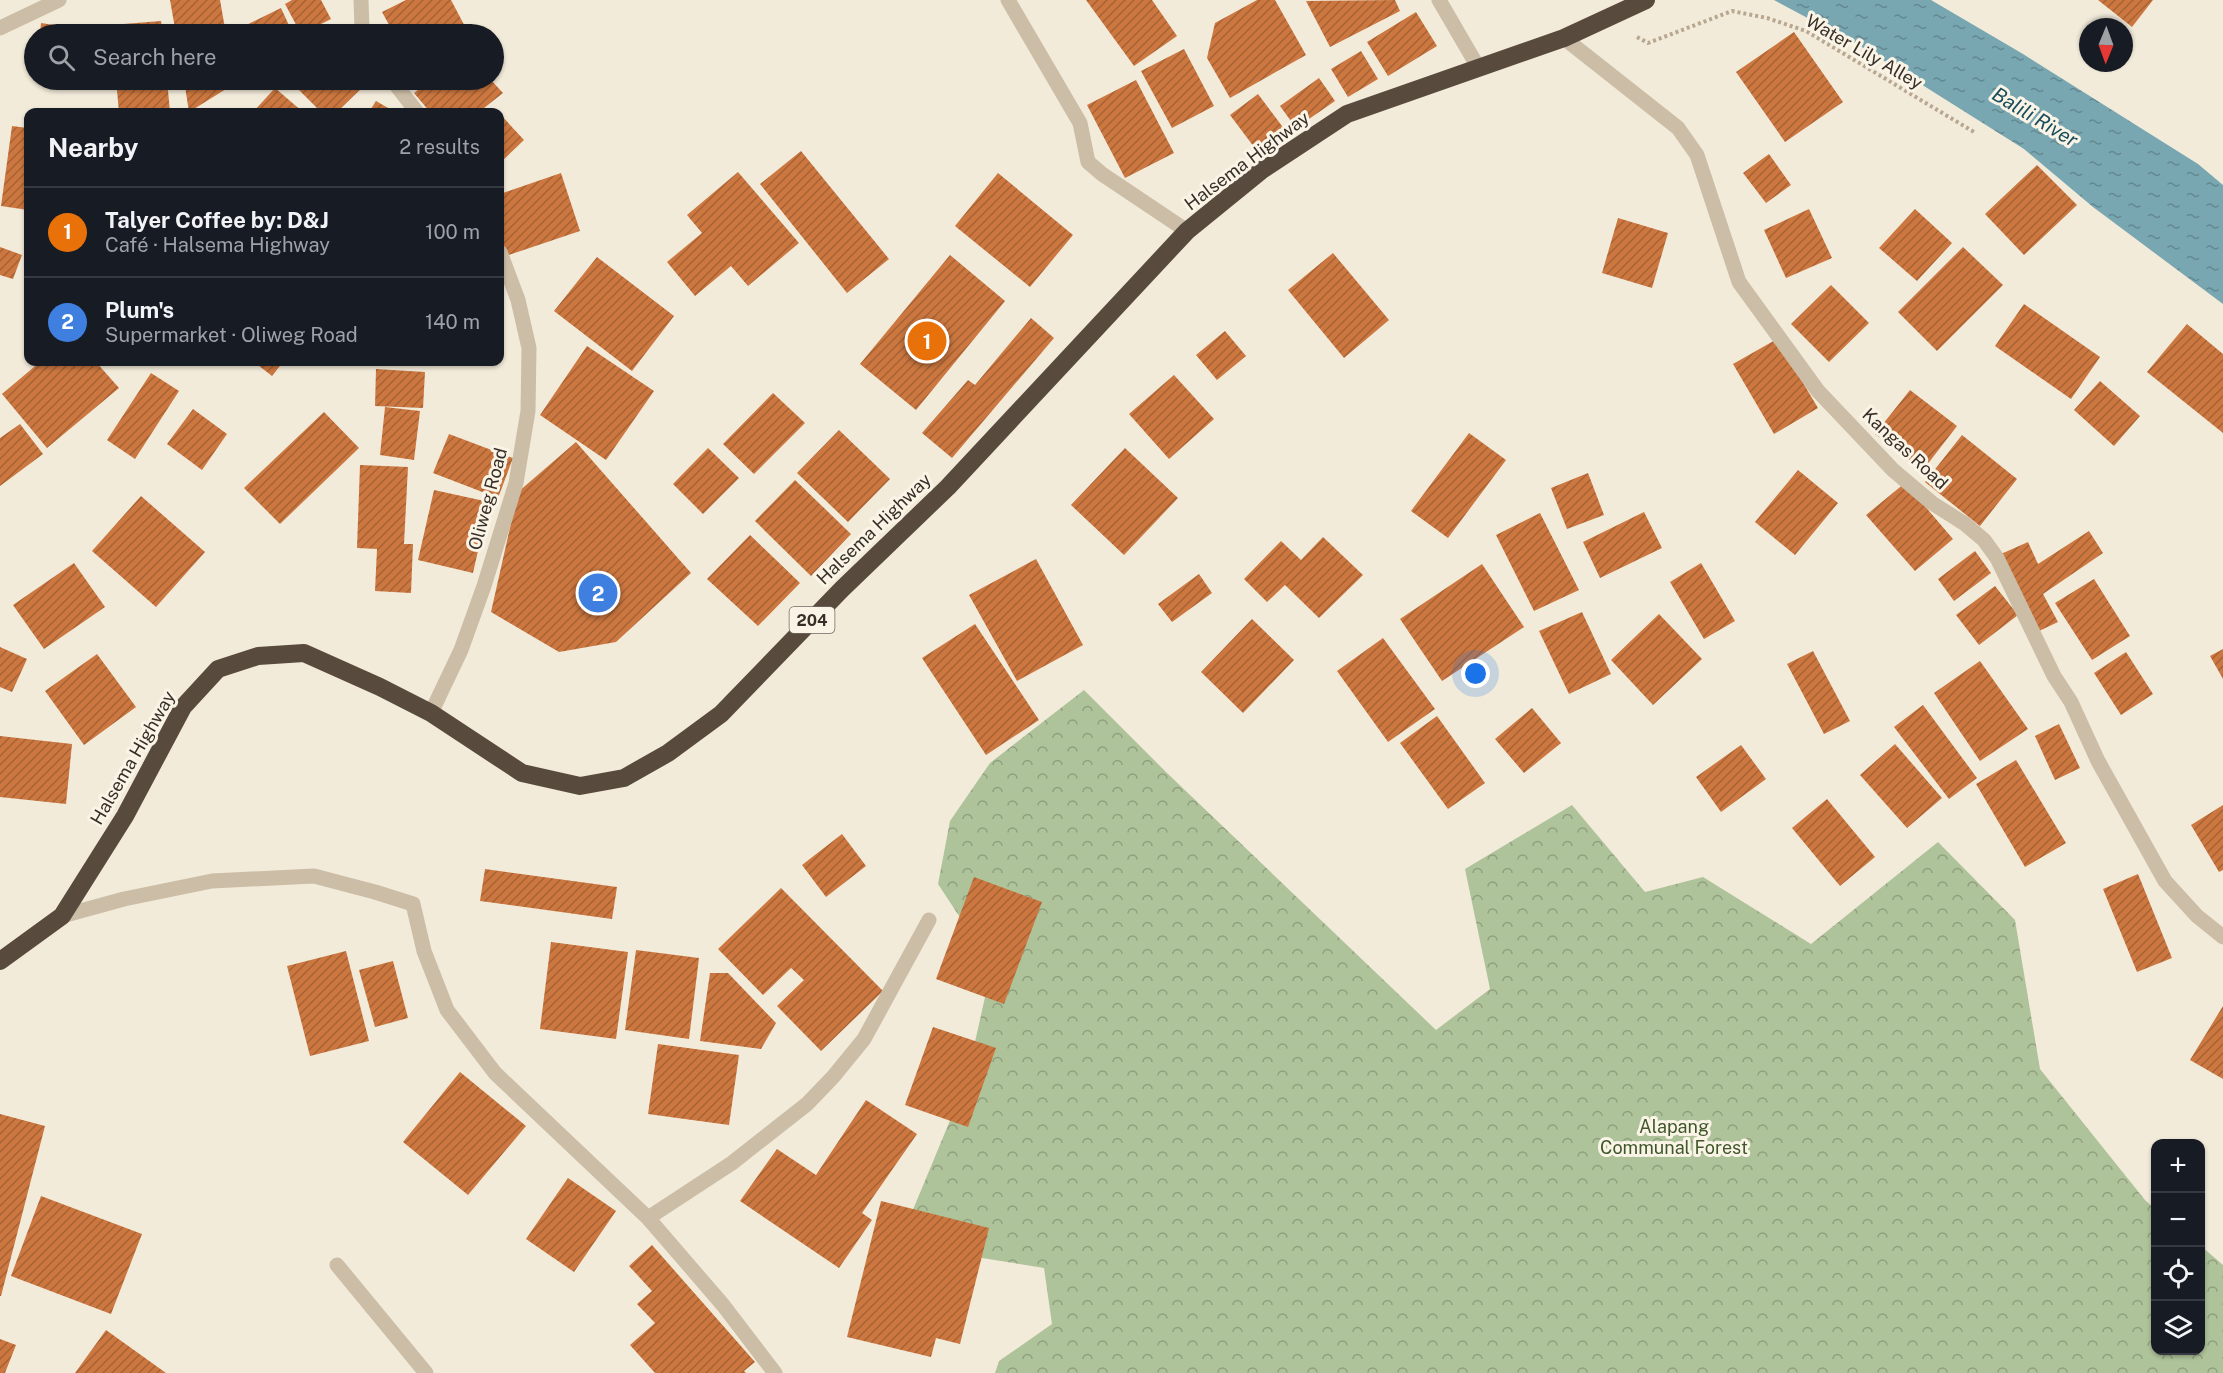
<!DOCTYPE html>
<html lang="en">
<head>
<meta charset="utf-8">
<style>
  :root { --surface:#171b24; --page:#20242c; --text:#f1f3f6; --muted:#9ea1a6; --line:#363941; --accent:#ea580c }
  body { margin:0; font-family:"Public Sans",sans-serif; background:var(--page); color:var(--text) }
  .controls { position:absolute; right:18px; bottom:18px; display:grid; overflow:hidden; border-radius:12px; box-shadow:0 2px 4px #0004 }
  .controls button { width:54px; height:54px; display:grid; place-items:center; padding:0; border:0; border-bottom:2px solid var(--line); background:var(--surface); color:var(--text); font:30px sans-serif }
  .compass { position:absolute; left:2079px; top:18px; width:54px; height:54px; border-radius:50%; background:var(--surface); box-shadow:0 2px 4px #0004; rotate:181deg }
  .you { position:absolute; left:1476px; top:674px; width:21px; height:21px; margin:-15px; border:4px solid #fff; border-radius:50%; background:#1a73e8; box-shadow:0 0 0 9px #1a73e833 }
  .badge { display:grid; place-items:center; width:39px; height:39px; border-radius:50%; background:var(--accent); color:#fff; font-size:20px; font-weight:700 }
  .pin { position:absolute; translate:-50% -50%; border:3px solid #fff; box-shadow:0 2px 6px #0006 }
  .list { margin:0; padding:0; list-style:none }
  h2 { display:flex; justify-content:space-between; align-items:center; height:78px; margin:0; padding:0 24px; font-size:26px }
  h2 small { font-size:20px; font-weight:400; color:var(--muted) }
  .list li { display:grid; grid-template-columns:39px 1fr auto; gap:18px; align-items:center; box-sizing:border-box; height:90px; padding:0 24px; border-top:2px solid var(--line) }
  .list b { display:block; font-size:22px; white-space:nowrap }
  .list p { margin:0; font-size:20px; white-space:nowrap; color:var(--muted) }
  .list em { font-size:20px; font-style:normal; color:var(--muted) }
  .icon { flex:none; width:33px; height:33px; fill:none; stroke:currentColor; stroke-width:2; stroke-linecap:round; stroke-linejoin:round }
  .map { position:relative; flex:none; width:2223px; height:1373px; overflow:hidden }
  .search { position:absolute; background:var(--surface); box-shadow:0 2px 4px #0004; left:24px; top:24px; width:480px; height:66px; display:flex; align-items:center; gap:15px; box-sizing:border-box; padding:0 21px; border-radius:33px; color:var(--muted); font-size:22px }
  .panel { position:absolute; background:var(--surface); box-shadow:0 2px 4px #0004; left:24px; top:108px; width:480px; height:258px; border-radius:12px }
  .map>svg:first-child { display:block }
</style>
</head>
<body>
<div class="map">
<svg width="2223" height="1373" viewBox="0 0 2223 1373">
  <defs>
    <pattern id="forest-crowns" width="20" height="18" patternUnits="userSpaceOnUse" patternTransform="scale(1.5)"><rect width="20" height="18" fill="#afc39a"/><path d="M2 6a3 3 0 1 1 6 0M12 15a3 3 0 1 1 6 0" fill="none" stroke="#8f9f7e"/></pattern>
    <pattern id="water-ripples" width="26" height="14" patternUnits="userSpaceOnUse" patternTransform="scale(1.5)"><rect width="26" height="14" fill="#78a6b1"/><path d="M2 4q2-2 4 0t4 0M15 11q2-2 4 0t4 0" fill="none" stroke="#638890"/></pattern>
    <pattern id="building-hatch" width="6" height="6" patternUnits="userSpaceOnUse" patternTransform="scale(1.5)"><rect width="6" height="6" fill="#cc773f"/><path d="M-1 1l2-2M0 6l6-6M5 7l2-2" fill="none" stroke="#a66235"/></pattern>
  </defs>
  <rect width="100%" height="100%" fill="#f3ebda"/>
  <path fill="url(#forest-crowns)" d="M 1084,690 L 1167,773 L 1436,1030 L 1490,989 L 1465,869 L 1572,805 L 1645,892 L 1703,877 L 1811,944 L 1938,842 L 2015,920 L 2040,1069 L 2145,1200 L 2155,1209 L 2156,1350 L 2200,1350 L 2201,1246 L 2223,1265 L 2223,1373 L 995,1373 L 999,1361 L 1052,1324 L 1044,1268 L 976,1257 L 912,1212 L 966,1082 L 992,966 L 938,884 L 950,821 L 990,763 Z"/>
  <path fill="url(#water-ripples)" d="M 1774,0 L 1931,0 L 2023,54 L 2198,164 L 2223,185 L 2223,304 L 2093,207 L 2024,149 L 1862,47 Z"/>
  <path fill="url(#building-hatch)" d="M 170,0 L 220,0 L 226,34 L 176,34 Z
    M 292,0 L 321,0 L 331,19 L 301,34 L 285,4 Z
    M 406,0 L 451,0 L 469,34 L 394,34 L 382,12 Z
    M 1086,0 L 1152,0 L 1177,36 L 1134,66 Z
    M 1257,0 L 1275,0 L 1306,55 L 1230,98 L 1207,58 L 1215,23 Z
    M 1395,0 L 1400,11 L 1330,47 L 1306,1 Z
    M 2098,0 L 2153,0 L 2132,27 Z
    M 281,8 L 293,34 L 233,34 L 232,32 Z
    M 1416,12 L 1437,46 L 1388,76 L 1367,42 Z
    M 161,21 L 163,34 L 111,34 L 111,25 Z
    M 41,23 L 87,30 L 86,34 L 40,34 Z
    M 1794,32 L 1843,102 L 1785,142 L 1736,72 Z
    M 1184,49 L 1214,106 L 1172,128 L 1141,71 Z
    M 1361,51 L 1378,79 L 1348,97 L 1331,69 Z
    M 1319,78 L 1335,101 L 1296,128 L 1280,106 Z
    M 116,80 L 167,80 L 170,112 L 119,112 Z
    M 184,80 L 233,80 L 234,84 L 189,112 Z
    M 289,80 L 360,80 L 365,85 L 337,112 L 321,112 Z
    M 431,80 L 491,80 L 503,93 L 479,112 L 430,112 L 414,93 Z
    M 1136,80 L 1174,153 L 1125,178 L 1087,105 Z
    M 275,88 L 303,112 L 253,112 Z
    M 1258,94 L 1288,134 L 1260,155 L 1230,115 Z
    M 376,101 L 395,112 L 369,112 Z
    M 500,114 L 524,140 L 500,163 Z
    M 12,126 L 28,128 L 28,210 L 1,206 Z
    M 801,151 L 889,259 L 847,293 L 760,184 Z
    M 1769,154 L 1791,185 L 1766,203 L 1743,173 Z
    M 2037,165 L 2077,205 L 2024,255 L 1985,214 Z
    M 738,172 L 799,243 L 748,286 L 731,266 L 695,296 L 667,262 L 702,233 L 687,215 Z
    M 561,173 L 580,231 L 506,256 L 500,236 L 500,194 Z
    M 998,173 L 1073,235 L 1030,287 L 955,226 Z
    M 1809,209 L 1832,258 L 1786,278 L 1764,230 Z
    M 1915,209 L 1952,243 L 1917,281 L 1879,248 Z
    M 1618,218 L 1668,233 L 1652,288 L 1602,273 Z
    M 0,247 L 22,255 L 13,279 L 0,275 Z
    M 1963,247 L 2003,285 L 1937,351 L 1898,312 Z
    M 1333,253 L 1389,320 L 1344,358 L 1288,290 Z
    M 950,255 L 1005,301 L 916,410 L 860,364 Z
    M 597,257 L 674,316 L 632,371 L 554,311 Z
    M 1831,285 L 1869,323 L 1829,362 L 1791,324 Z
    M 2024,304 L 2100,357 L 2071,399 L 1995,346 Z
    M 1031,318 L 1054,338 L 952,458 L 922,433 L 968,380 L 975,385 Z
    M 2187,324 L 2223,354 L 2223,433 L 2147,372 Z
    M 1225,331 L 1246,356 L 1217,380 L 1196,355 Z
    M 1777,339 L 1818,408 L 1774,434 L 1733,364 Z
    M 587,346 L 654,391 L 606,460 L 540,415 Z
    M 40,362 L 96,362 L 119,388 L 47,448 L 2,394 Z
    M 254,362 L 283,362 L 272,376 Z
    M 376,369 L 425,372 L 423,408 L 375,406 Z
    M 151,373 L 179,391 L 135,459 L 107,440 Z
    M 1174,375 L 1214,419 L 1169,459 L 1129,414 Z
    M 2100,381 L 2140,416 L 2114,446 L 2074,410 Z
    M 1910,390 L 1957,426 L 1923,470 L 1875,434 Z
    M 773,393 L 805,423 L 754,474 L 723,444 Z
    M 385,407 L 420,411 L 414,460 L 380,455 Z
    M 193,409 L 227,434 L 202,470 L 167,444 Z
    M 324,412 L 359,448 L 280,524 L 244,488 Z
    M 20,424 L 43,454 L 0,486 L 0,438 Z
    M 839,430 L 890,479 L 848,522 L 797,473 Z
    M 1469,433 L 1506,460 L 1448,538 L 1411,511 Z
    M 449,434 L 513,458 L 498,498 L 433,473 Z
    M 1962,435 L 2017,479 L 1980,526 L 1925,482 Z
    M 576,442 L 691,573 L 616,642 L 559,652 L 491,612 L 518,492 Z
    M 708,448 L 739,478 L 703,514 L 673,484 Z
    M 1125,448 L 1178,498 L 1124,555 L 1071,505 Z
    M 360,465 L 408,467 L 404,544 L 413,544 L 411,593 L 375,591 L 377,549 L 357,548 Z
    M 1798,470 L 1838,503 L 1795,555 L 1755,522 Z
    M 1588,473 L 1604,515 L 1567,529 L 1551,488 Z
    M 795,480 L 851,534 L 811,576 L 755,521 Z
    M 1905,483 L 1953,539 L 1915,571 L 1866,515 Z
    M 434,490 L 489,502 L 473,573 L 418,560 Z
    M 141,496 L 205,552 L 156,607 L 92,551 Z
    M 1644,512 L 1662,548 L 1600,578 L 1583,542 Z
    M 1540,513 L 1579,590 L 1534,611 L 1496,535 Z
    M 2089,531 L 2103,553 L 2043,594 L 2058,622 L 2039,631 L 2001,554 L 2028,542 L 2038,564 Z
    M 750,535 L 800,583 L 758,626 L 707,579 Z
    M 1323,537 L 1363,575 L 1319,618 L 1285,585 L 1267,602 L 1244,579 L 1281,541 L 1301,560 Z
    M 1975,551 L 1991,573 L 1954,601 L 1938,579 Z
    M 1036,559 L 1083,645 L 1017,681 L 969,595 Z
    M 74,563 L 105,607 L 44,649 L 13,605 Z
    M 1701,563 L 1735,621 L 1704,639 L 1670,582 Z
    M 1482,564 L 1524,627 L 1442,681 L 1400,619 Z
    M 1199,574 L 1212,593 L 1172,622 L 1158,604 Z
    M 2094,579 L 2130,636 L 2092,660 L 2055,603 Z
    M 1995,586 L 2018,615 L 1979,645 L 1956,615 Z
    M 1582,612 L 1611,674 L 1569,694 L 1539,631 Z
    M 1659,614 L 1702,659 L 1653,705 L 1611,660 Z
    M 1252,619 L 1294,660 L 1243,713 L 1201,672 Z
    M 975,624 L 1039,720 L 986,755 L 922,658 Z
    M 1383,638 L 1435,709 L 1388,742 L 1337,671 Z
    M 0,647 L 27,659 L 12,692 L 0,687 Z
    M 2223,649 L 2223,679 L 2210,656 Z
    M 1813,651 L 1850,721 L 1824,734 L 1787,664 Z
    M 2126,652 L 2153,694 L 2121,715 L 2094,673 Z
    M 97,654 L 136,707 L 84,745 L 45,691 Z
    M 1980,661 L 2028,729 L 1980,761 L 1934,693 Z
    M 1923,705 L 1977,778 L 1949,799 L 1894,727 Z
    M 1532,708 L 1561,743 L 1524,773 L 1495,739 Z
    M 1437,716 L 1485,783 L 1448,809 L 1400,743 Z
    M 2059,724 L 2080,768 L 2055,780 L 2035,736 Z
    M 0,736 L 72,744 L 66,804 L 0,797 Z
    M 1895,744 L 1942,798 L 1907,828 L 1860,775 Z
    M 1741,745 L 1766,779 L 1721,812 L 1696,777 Z
    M 2016,760 L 2066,843 L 2025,867 L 1976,784 Z
    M 1827,799 L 1875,857 L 1840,886 L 1792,828 Z
    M 2223,805 L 2223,870 L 2219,872 L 2191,825 Z
    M 842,834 L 866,866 L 826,897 L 802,865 Z
    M 485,869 L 617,887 L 612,919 L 480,901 Z
    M 2138,874 L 2172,958 L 2137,972 L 2103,889 Z
    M 974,877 L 1042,902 L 1004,1004 L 936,979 Z
    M 781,888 L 883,991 L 821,1051 L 777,1006 L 804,980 L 791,968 L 763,995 L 718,949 Z
    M 551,942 L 628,952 L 616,1039 L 540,1029 Z
    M 636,950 L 699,958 L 689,1039 L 625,1030 Z
    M 346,951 L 369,1041 L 310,1056 L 287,966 Z
    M 393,961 L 408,1018 L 375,1027 L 359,970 Z
    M 710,973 L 728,973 L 776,1023 L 761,1049 L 700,1041 Z
    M 2223,1006 L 2223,1079 L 2190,1060 Z
    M 933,1027 L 996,1048 L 968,1127 L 905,1105 Z
    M 658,1044 L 739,1055 L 729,1125 L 648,1114 Z
    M 460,1072 L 526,1126 L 468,1195 L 403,1142 Z
    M 866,1100 L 917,1134 L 862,1213 L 872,1220 L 839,1268 L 740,1201 L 777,1149 L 816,1175 Z
    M 0,1114 L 45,1126 L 1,1296 L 0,1296 Z
    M 568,1178 L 616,1211 L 574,1272 L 526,1239 Z
    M 41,1196 L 142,1234 L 111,1314 L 11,1276 Z
    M 881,1201 L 989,1228 L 960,1344 L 936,1338 L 931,1357 L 847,1337 Z
    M 652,1245 L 755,1362 L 744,1371 L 746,1373 L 655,1373 L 630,1345 L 655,1323 L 637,1304 L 652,1291 L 629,1266 Z
    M 106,1330 L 166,1373 L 75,1373 Z
    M 0,1339 L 16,1345 L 5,1373 L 0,1373 Z"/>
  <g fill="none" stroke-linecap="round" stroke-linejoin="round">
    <path stroke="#b8a790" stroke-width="4" stroke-dasharray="3 3" stroke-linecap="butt" d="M 1637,37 L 1648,43 L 1732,11 L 1767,18 L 1806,31 L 1974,132"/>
    <path stroke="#ccbda6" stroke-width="15" d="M 337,1265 L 426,1373"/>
    <path stroke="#ccbda6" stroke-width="15" d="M 361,0 L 362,28 L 365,34
      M 1008,0 L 1080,123 L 1088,162 L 1102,174 L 1187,231
      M 1439,0 L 1478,67
      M 0,28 L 59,0
      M 1564,38 L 1678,128 L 1697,155 L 1739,282 L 1818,391 L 1893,470 L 1932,503 L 1965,524 L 1984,540 L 1997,558 L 2054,676 L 2071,702 L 2098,761 L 2165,881 L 2197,916 L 2223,937
      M 392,80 L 417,112
      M 431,713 L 461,650 L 484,586 L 516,483 L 528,411 L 529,348 L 518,300 L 500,252
      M 62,916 L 124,899 L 212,881 L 314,876 L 375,892 L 413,904 L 424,951 L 447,1010 L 495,1073 L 648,1218 L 723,1305 L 775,1373
      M 648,1218 L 732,1163 L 807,1104 L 833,1077 L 864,1039 L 929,920"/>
    <path stroke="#594a3e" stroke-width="18" d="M 0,961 L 62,916 L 125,816 L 183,707 L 218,669 L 258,656 L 304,653 L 380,687 L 431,713 L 522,773 L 580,786 L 624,778 L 668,753 L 721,714 L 842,589 L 948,487 L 1187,231 L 1262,170 L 1347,114 L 1564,38 L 1646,0"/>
  </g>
  <g text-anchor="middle" stroke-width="6" stroke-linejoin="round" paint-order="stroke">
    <rect fill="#faf4e7" stroke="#726a61" stroke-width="1.5" x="789.5" y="607" width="45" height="26" rx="4.5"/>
    <g font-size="16" font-weight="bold" fill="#372f27">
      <text x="812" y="626">204</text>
    </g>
    <g font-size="18" fill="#372f27" stroke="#faf4e7">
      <text transform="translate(1864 52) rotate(30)" y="6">Water Lily Alley</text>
      <text transform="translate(1247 161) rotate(-37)" y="6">Halsema Highway</text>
      <text transform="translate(1905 449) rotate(43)" y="6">Kangas Road</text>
      <text transform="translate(488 499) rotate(-75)" y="6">Oliweg Road</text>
      <text transform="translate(874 529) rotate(-44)" y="6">Halsema Highway</text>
      <text transform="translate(133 758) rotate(-60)" y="6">Halsema Highway</text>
    </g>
    <g font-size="18" fill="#3f572a" stroke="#faf4e7">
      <text x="1674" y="1133">Alapang<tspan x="1674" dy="21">Communal Forest</tspan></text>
    </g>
    <g font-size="20" font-style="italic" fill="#1a4d5b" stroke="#faf4e7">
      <text transform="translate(2035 117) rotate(31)" y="7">Balili River</text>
    </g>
  </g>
</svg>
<div class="controls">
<button>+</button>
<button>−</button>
<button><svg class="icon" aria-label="locate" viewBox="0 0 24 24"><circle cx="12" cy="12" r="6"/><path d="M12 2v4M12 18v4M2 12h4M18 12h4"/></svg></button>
<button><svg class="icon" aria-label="layers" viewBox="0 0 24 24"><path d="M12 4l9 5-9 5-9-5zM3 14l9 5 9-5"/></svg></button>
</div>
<svg class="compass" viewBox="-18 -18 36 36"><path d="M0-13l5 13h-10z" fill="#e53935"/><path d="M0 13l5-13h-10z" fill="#9ea1a6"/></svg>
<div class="you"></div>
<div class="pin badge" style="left:927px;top:341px;background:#e8710a">1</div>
<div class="pin badge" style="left:598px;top:593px;background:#3f7fe0">2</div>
<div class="search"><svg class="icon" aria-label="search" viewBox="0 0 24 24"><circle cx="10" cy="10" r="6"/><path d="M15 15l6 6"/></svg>Search here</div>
<section class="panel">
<h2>Nearby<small>2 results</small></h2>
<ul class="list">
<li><span class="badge" style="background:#e8710a">1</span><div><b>Talyer Coffee by: D&amp;J</b><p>Café · Halsema Highway</p></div><em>100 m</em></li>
<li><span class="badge" style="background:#3f7fe0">2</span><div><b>Plum's</b><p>Supermarket · Oliweg Road</p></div><em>140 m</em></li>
</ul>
</section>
</div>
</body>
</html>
